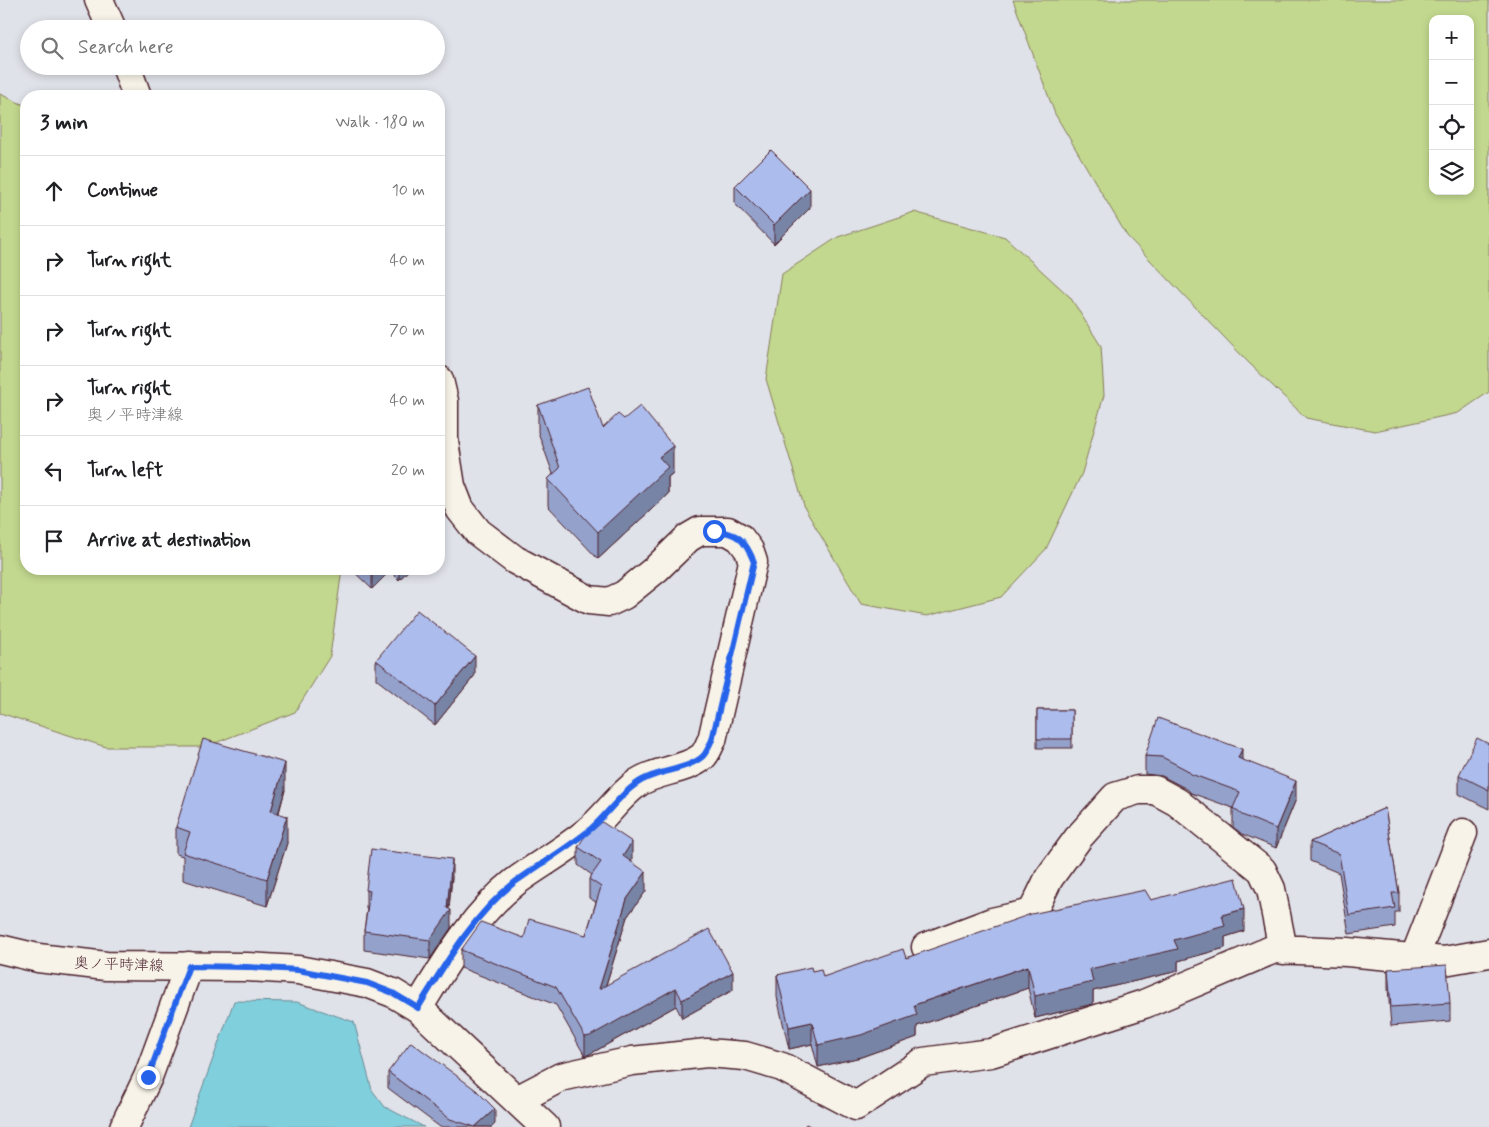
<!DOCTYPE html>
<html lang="en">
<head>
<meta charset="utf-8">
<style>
  :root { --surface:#fff; --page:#f6f6f6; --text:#202124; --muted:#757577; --line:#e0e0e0 }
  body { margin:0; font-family:Mynerve,"Klee One",sans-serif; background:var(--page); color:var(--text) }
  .controls { position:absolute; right:15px; top:15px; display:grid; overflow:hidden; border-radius:10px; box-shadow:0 2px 8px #0003 }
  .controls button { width:45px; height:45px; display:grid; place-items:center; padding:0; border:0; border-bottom:1px solid var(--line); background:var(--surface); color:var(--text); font:25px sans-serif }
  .stop { position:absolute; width:15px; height:15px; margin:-11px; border:4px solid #2563eb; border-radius:50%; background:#fff }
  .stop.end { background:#2563eb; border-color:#fff; box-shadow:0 1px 5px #0008 }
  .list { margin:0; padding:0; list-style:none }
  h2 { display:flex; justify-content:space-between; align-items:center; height:65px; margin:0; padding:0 20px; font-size:21px }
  h2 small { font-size:16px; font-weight:400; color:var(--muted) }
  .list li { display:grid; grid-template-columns:32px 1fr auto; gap:15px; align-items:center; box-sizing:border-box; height:70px; padding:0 20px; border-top:1px solid var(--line) }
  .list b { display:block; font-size:19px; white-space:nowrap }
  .list p { margin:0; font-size:16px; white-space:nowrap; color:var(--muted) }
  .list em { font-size:16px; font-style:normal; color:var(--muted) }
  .icon { flex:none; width:28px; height:28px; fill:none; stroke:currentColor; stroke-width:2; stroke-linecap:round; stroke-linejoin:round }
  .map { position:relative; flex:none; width:1489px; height:1127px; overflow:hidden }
  .search { position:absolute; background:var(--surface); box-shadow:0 2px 8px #0003; left:20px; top:20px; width:425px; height:55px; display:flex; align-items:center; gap:12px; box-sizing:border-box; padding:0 18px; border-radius:28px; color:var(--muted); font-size:19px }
  .panel { position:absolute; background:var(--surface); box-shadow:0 2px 8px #0003; left:20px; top:90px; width:425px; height:485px; border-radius:20px }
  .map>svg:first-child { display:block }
</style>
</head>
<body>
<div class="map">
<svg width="1489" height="1127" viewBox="0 0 1489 1127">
  <rect width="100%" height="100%" fill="#e0e2e9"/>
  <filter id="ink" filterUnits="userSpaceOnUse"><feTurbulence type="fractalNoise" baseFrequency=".02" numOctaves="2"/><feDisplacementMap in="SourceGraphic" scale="10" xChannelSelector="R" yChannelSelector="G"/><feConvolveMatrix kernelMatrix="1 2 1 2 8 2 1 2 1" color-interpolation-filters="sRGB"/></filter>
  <g filter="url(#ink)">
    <path fill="#c2d88e" stroke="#867c5c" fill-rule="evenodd" d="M 1013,0 L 1489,0 L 1489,392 L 1458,413 L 1375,431 L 1306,418 L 1248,362 L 1127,236 L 1055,114 ZM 1433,19 L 1470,19 L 1470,191 L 1433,191 Z
      M 0,94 L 26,106 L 26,569 L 342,569 L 330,656 L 295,712 L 205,747 L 106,747 L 0,713 Z
      M 914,212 L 1005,237 L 1070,297 L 1101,346 L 1104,395 L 1082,473 L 1046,549 L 1001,597 L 927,616 L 861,604 L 805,509 L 766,379 L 782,274 L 838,237 Z"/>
    <path fill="#80cfdc" stroke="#6a8995" d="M 234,1001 L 297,1002 L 354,1022 L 372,1090 L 385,1107 L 424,1127 L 188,1127 Z"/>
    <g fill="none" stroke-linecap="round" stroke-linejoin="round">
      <g stroke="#4a1f2b" stroke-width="31">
        <path id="street" d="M 99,0 L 112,29
          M 126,66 L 137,96
          M 926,947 L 992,922 L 1032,913 L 1049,878 L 1079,837 L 1115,797 L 1138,790 L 1155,790 L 1177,802 L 1262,870 L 1271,889 L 1283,950
          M 1414,959 L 1463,833
          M 418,1008 C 445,964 473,915 515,882 C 538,865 564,851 587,832 C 605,818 617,798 636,784 C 655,770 685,771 702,757 C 707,753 709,745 712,740 L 753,562 L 749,550 L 740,538 L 728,531 L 700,531 L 688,538 L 656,569 L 624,595 L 609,602 L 589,600 L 515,560 L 478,532 L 460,509 L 451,486 L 444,442 L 444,401 L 439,380
          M 517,1100 L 561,1077 L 632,1061 L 707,1053 L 745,1056 L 782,1067 L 856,1106 L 923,1062 L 991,1053 L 1144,1004 L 1274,949 L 1347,952 L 1444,961 L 1489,953
          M 124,1127 L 148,1077 L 189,966"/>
      </g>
      <g stroke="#4a1f2b" stroke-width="31">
        <path id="secondary" d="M 0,949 L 38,958 L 106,966 L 247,967 L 298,970 L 367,983 L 393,993 L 418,1008 L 545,1127"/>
      </g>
      <use href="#street" stroke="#f7f3e8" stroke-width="28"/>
      <use href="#secondary" stroke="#f7f3e8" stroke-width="28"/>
    </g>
    <path fill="#94a2cb" stroke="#4a1f2b" d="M 735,186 L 810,208 L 774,244 L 735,204 Z
      M 538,405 L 603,428 L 673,473 L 668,477 L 668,494 L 598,559 L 548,506 L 548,479 L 553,474 L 538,432 Z
      M 351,569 L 410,569 L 399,580 L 390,571 L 372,589 Z
      M 376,660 L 475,675 L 435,725 L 376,679 Z
      M 1037,710 L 1072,710 L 1072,748 L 1037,748 Z
      M 1489,744 L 1489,809 L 1459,794 L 1459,775 Z
      M 1145,756 L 1242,760 L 1296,799 L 1276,848 L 1242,834 L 1233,827 L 1233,808 L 1191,793 L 1187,789 L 1162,776 L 1145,774 Z
      M 285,790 L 279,813 L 287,843 L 267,906 L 183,880 L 183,856 L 176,854 L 176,827 Z
      M 1385,808 L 1399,893 L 1399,912 L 1395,912 L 1395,927 L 1349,934 L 1339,873 L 1310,861 L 1310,842 Z
      M 578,847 L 632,861 L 631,862 L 646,891 L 627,917 L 606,985 L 733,990 L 682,1018 L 676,1006 L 590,1054 L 585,1056 L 556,1005 L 461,968 L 461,950 L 524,938 L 586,935 L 596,902 L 589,898 L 589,879 L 592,875 L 578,865 Z
      M 452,877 L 449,909 L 451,928 L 430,959 L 364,950 L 364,931 L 367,909 L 366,909 L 366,890 Z
      M 1151,900 L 1244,931 L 1225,937 L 1225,948 L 1178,961 L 1178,971 L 1093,991 L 1093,1004 L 1035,1018 L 1028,988 L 917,1026 L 917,1037 L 861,1057 L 818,1067 L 812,1044 L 789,1049 L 777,997 L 777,975 L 812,971 L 823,977 Z
      M 1388,969 L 1450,1003 L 1450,1021 L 1391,1026 L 1388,988 Z
      M 388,1072 L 495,1124 L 492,1127 L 440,1127 L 388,1088 Z"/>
    <path fill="#7884a5" stroke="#4a1f2b" d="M 810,189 L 810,208 L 774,244 L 774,225 Z
      M 673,446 L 673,473 L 668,477 L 668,494 L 598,559 L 598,532 L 659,457 Z
      M 373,569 L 390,569 L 390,571 L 372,589 L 372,570 Z
      M 399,569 L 410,569 L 399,580 Z
      M 475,656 L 475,675 L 435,725 L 435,706 Z
      M 1242,749 L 1242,768 L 1238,758 Z
      M 285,763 L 285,790 L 271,838 L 271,811 Z
      M 1296,781 L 1296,799 L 1276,848 L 1276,829 Z
      M 287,816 L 287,843 L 267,906 L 267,879 Z
      M 632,842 L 632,861 L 623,874 L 623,856 Z
      M 452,859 L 452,877 L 448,913 L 451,910 L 451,928 L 430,959 L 430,940 L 447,908 Z
      M 646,872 L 646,891 L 627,917 L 599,1007 L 599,989 L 627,899 Z
      M 1244,909 L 1244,931 L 1225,937 L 1225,948 L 1178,961 L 1178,971 L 1093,991 L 1093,1004 L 1035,1018 L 1035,996 L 1090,969 L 1174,940 L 1222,915 Z
      M 1028,966 L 1028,988 L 917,1026 L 917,1037 L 861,1057 L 818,1067 L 818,1045 L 914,1005 Z
      M 733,972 L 733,990 L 682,1018 L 682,1000 Z
      M 676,988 L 676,1006 L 590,1054 L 585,1056 L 585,1037 Z
      M 812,1022 L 812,1044 L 789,1049 L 789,1027 Z
      M 495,1109 L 495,1124 L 492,1127 L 475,1127 Z"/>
    <path fill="#acbcec" stroke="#4a1f2b" d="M 771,150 L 810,189 L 774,225 L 735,186 Z
      M 588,387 L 603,428 L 618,414 L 624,419 L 640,406 L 673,446 L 659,457 L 668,467 L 598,532 L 548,479 L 560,468 L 538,405 Z
      M 417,610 L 475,656 L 435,706 L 376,660 Z
      M 1037,710 L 1072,710 L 1072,739 L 1037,739 Z
      M 1158,718 L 1242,749 L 1238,758 L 1296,781 L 1276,829 L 1242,815 L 1233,808 L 1240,792 L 1191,774 L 1187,770 L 1162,757 L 1145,756 Z
      M 1477,738 L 1489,744 L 1489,790 L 1459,775 Z
      M 203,739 L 285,763 L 271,811 L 287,816 L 267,879 L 183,853 L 190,832 L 176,827 Z
      M 1385,808 L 1399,893 L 1392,893 L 1395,908 L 1349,915 L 1339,854 L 1310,842 Z
      M 602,822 L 632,842 L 623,856 L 646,872 L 627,899 L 599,989 L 709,929 L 733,972 L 682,1000 L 676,988 L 590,1036 L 585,1037 L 556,987 L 461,950 L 481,922 L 524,938 L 529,919 L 586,935 L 601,887 L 589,879 L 601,862 L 578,847 L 586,834 Z
      M 371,849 L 452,859 L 447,908 L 451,910 L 430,940 L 364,931 L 370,891 L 366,890 Z
      M 1236,878 L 1244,909 L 1222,915 L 1225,926 L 1174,940 L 1178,949 L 1090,969 L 1093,982 L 1035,996 L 1028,966 L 914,1005 L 917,1015 L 861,1035 L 818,1045 L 812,1022 L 789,1027 L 777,975 L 811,967 L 812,971 L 821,969 L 823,977 L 903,949 L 906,958 L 1031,914 L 1145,890 L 1151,900 Z
      M 1447,965 L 1450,1003 L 1391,1007 L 1388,969 Z
      M 411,1042 L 476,1090 L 495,1109 L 475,1127 L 450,1119 L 388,1072 Z
      M 806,1124 L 812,1127 L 804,1127 Z"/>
  </g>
  <g fill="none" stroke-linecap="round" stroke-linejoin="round" filter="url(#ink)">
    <path stroke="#2563eb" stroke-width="6" d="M 148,1077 L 189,966 L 247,967 L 298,970 L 367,983 L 393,993 L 418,1008 C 445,964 473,915 515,882 C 539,865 564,850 587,832 C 605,818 617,797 636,784 C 655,770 685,771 702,757 C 707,753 709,745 712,740 L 754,562 C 745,540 738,532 714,531"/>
  </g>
  <g text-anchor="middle" stroke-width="4" stroke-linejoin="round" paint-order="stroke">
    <g font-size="15" fill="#4a1f2b" stroke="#f7f3e8">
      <text transform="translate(119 964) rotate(2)" y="5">奥ノ平時津線</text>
    </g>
  </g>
</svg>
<div class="controls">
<button>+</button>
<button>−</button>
<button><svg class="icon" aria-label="locate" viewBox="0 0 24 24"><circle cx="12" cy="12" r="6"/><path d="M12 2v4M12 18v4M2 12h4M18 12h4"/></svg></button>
<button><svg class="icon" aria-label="layers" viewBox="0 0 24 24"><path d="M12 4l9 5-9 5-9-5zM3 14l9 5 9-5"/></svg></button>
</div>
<div class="stop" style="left:714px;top:531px"></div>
<div class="stop end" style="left:148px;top:1077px"></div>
<div class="search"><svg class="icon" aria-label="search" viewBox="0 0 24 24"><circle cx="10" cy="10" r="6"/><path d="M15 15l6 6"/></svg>Search here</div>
<section class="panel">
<h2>3 min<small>Walk · 180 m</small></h2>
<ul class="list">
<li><svg class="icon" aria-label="ahead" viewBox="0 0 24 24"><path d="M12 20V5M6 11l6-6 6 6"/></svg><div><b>Continue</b></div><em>10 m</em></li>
<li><svg class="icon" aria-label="right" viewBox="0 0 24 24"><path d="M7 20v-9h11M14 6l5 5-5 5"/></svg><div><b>Turn right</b></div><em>40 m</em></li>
<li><svg class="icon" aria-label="right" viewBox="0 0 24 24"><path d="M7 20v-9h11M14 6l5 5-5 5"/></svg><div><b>Turn right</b></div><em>70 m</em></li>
<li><svg class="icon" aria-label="right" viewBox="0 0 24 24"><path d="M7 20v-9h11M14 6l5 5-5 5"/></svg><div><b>Turn right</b><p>奥ノ平時津線</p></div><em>40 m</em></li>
<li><svg class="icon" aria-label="left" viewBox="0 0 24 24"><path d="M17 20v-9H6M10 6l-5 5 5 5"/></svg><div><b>Turn left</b></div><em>20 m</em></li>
<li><svg class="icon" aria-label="arrive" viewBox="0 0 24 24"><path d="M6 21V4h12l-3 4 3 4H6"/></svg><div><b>Arrive at destination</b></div></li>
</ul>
</section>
</div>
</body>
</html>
